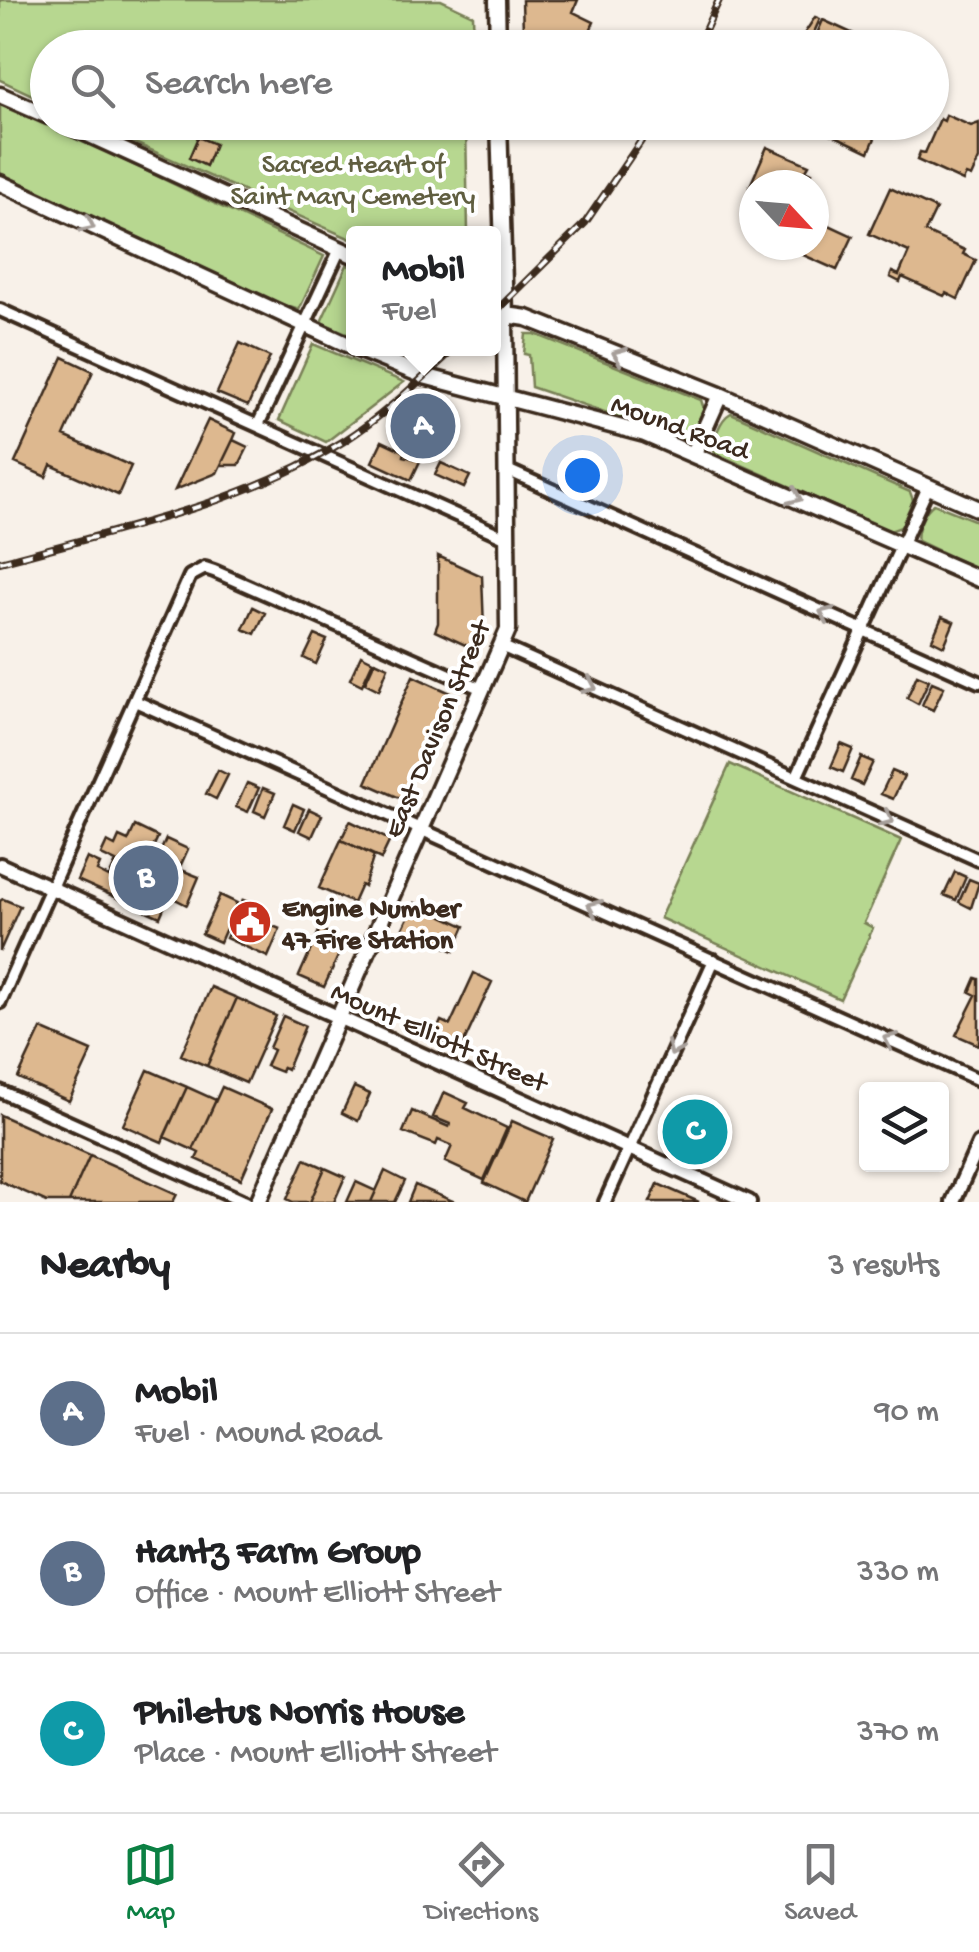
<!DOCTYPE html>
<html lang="en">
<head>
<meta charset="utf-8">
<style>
  :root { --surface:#fff; --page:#f2f2f2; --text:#202124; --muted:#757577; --line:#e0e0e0; --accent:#0b8043 }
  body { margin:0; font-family:"Gochi Hand",sans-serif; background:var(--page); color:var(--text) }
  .controls { position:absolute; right:30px; bottom:30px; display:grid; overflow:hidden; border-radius:10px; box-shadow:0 2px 8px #0004 }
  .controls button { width:90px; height:90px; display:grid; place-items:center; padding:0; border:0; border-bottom:2px solid var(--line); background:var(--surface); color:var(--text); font:50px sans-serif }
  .compass { position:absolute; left:739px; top:170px; width:90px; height:90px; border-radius:50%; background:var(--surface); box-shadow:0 2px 8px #0004; rotate:116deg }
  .you { position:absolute; left:582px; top:475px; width:35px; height:35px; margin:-25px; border:8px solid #fff; border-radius:50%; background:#1a73e8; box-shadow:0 0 0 15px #1a73e833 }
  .badge { display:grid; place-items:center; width:65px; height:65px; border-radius:50%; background:var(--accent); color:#fff; font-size:32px; font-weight:700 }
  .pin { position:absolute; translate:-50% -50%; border:5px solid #fff; box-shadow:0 2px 10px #0006 }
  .popup { position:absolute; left:346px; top:226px; width:155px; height:130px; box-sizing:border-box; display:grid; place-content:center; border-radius:10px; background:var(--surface); filter:drop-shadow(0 2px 8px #0005); font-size:32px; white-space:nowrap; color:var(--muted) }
  .popup b { font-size:38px; color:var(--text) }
  .popup::after { content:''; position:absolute; left:50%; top:100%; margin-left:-20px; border:20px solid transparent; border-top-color:var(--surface) }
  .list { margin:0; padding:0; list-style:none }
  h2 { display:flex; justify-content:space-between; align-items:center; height:130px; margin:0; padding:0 40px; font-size:42px }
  h2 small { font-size:32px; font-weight:400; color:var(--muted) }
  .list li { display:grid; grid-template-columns:65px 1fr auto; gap:30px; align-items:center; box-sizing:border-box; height:160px; padding:0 40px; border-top:2px solid var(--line) }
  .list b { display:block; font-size:38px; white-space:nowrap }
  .list p { margin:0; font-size:32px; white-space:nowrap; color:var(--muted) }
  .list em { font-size:32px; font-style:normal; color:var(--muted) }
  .icon { flex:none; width:55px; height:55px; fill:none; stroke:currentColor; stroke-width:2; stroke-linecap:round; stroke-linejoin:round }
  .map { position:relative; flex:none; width:979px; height:1202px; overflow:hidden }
  .search { position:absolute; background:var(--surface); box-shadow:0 2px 8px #0004; left:30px; right:30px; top:30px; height:110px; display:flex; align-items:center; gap:25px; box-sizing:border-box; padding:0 35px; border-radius:55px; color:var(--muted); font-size:38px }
  .sheet { height:610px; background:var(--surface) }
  nav { display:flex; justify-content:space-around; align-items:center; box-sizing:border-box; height:140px; border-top:2px solid var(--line); background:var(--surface); font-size:28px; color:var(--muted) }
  nav a { display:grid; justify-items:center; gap:5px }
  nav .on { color:var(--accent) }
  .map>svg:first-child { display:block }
</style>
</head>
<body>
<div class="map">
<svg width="979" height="1202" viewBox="0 0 979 1202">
  <rect width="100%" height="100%" fill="#f8f1e9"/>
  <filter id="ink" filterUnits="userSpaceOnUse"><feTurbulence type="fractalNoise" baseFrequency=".01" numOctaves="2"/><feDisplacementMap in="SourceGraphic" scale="20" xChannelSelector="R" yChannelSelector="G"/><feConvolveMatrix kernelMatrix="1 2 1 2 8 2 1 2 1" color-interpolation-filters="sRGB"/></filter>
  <g filter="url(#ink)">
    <path fill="#b7d790" stroke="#798057" stroke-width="2.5" d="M 0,0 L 441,0 L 473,15 L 474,47 L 48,48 L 47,102 L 0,80 Z
      M 0,101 L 324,256 L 299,310 L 248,293 L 29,190 L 0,173 Z
      M 90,123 L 476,123 L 466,125 L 468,233 L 353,234 L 353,240 Z
      M 347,265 L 353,267 L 353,336 L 321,322 Z
      M 526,334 L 535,334 L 701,400 L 704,409 L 691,436 L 684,439 L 531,387 L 529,355 L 524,354 Z
      M 313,344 L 404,382 L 326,442 L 279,420 Z
      M 731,413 L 910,492 L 913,500 L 901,527 L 890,531 L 715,453 C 711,442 720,419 731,413 Z
      M 934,504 L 979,522 L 979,570 L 918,541 C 915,531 925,509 934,504 Z
      M 730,764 L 901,840 L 864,923 L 873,928 L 840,999 L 660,918 Z"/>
    <path fill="#ddb88f" stroke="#3b2a1e" stroke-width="2.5" d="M 522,0 L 578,0 L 573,12 L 594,22 L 582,48 L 556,48 L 523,32 Z
      M 815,17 L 820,19 L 807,48 L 795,48 Z
      M 823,20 L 869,41 L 866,48 L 811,48 Z
      M 946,115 L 971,126 L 979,123 L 979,159 L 971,177 L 966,175 L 963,181 L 917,160 L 920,152 L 925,153 L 940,119 L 944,121 Z
      M 806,122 L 882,122 L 869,152 Z
      M 198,137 L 215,144 L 206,166 L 189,158 Z
      M 767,147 L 809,165 L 806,170 L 812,173 L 806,185 L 754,185 L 754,197 L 751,196 L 753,190 L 749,188 Z
      M 890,188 L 936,209 L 925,232 L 965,250 L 963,254 L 976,260 L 958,299 L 946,293 L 944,296 L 902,277 L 900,282 L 890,277 L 892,272 L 899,275 L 909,252 L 869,234 Z
      M 814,218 L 853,236 L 837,270 L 781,245 L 814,245 Z
      M 240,343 L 270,357 L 248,406 L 217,393 Z
      M 63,357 L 93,371 L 64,436 L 131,466 L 118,495 L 51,465 L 46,477 L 15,463 Z
      M 406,408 L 453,437 L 446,448 L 423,434 L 417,459 L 404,456 L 411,426 L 399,419 Z
      M 208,420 L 236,433 L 233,440 L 217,473 L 175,490 Z
      M 233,440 L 248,447 L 239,465 L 221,465 Z
      M 382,441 L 421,459 L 411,480 L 372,462 Z
      M 441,463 L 470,476 L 464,488 L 435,475 Z
      M 438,556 L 482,576 L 484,628 L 474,649 L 435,631 L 438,623 Z
      M 253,607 L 265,613 L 255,634 L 243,629 Z
      M 942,617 L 954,622 L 944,646 L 932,640 Z
      M 315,635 L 327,640 L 316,664 L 304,658 Z
      M 361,655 L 373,661 L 362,685 L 350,679 Z
      M 375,661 L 388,667 L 379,690 L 365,683 Z
      M 917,675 L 929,680 L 918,704 L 907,698 Z
      M 413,676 L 455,695 L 444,720 L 438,718 L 402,799 L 366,783 Z
      M 932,682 L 944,687 L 933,710 L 922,705 Z
      M 841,744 L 853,749 L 843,772 L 831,767 Z
      M 861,757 L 873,762 L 862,785 L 851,780 Z
      M 218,770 L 228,775 L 216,799 L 206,794 Z
      M 892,771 L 904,776 L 893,799 L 881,794 Z
      M 247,783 L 259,788 L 248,812 L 236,807 Z
      M 263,788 L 275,793 L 265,816 L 254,811 Z
      M 293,804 L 304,809 L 295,830 L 284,825 Z
      M 309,809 L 322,815 L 312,837 L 299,831 Z
      M 350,821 L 390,840 L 381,859 L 341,840 Z
      M 135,826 L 158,837 L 149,856 L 157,859 L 166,839 L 188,849 L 179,869 L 199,877 L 187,905 L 169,896 L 160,917 L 77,880 L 87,858 L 100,864 L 97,871 L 109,877 L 116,862 L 101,855 L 107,842 L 115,846 L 119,837 L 128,841 Z
      M 341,840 L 374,855 L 364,887 L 361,885 L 353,903 L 319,888 Z
      M 955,872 L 966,877 L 956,900 L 944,895 Z
      M 969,879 L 979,883 L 971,908 L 959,902 Z
      M 220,895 L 237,903 L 220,942 L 202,934 Z
      M 3,899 L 20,906 L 0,951 L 0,901 Z
      M 243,900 L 257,906 L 253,913 L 260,916 L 258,920 L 280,929 L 268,957 L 226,938 Z
      M 415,903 L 465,926 L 454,951 L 403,928 Z
      M 320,929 L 345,941 L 324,987 L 299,976 Z
      M 474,973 L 492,982 L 460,1051 L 433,1039 L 441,1021 L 450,1025 Z
      M 976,978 L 979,979 L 979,1045 L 956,1035 L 976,995 L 970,992 Z
      M 211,987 L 237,998 L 207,1066 L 181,1055 Z
      M 237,998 L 276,1016 L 246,1083 L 207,1066 Z
      M 283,1016 L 305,1026 L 287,1069 L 283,1067 L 281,1072 L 266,1066 L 273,1050 L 269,1048 Z
      M 41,1029 L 92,1051 L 69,1101 L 18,1078 Z
      M 148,1070 L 187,1087 L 162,1142 L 123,1125 Z
      M 187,1087 L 216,1100 L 193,1150 L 164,1137 Z
      M 222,1087 L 272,1109 L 241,1179 L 196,1159 L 199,1153 L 193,1150 Z
      M 354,1087 L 370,1094 L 358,1121 L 342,1113 Z
      M 444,1092 L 468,1103 L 465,1108 L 507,1128 L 484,1180 L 445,1162 L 452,1146 L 438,1140 L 436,1145 L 403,1132 L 412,1111 L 449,1127 L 450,1124 L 433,1117 Z
      M 692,1112 L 709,1119 L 694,1150 L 682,1145 Z
      M 0,1115 L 90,1155 L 69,1202 L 47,1202 L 0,1181 Z
      M 512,1121 L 553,1139 L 525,1202 L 484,1183 Z
      M 90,1155 L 177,1194 L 173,1202 L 69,1202 Z
      M 305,1159 L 325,1168 L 310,1202 L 293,1202 L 287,1199 Z
      M 325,1168 L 345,1177 L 334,1202 L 310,1202 Z
      M 385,1171 L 405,1181 L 395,1202 L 371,1202 Z
      M 356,1182 L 376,1191 L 371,1202 L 347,1202 Z
      M 658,1184 L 699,1202 L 650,1202 Z
      M 415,1185 L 455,1202 L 408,1202 Z"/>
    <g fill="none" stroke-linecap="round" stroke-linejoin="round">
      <g stroke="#3b2a1e" stroke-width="18">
        <path id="minor" d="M 0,310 L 507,538
          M 258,425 L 340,249
          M 505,469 L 979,682
          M 501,646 L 979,860
          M 135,701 L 979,1080
          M 796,778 L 928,487
          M 0,1002 L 190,576 L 205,568 L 214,571 L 482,689
          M 0,1091 L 246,1202
          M 605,1202 L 714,960"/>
      </g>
      <g stroke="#3b2a1e" stroke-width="20">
        <path id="tertiary" d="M 0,865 L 749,1202
          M 953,1202 L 979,1144"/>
      </g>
      <g stroke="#3b2a1e" stroke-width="21">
        <path id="secondary" d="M 497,0 L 498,48
          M 0,95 L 48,116
          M 61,122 L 353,255
          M 0,183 L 353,347
          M 493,313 L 527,318 L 720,395 L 979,509
          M 355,348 L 424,376 L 645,434 L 979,579
          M 694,453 L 720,395
          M 258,1202 L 508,630 L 505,315 L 499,122"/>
      </g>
      <use href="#minor" stroke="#fff" stroke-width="10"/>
      <use href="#tertiary" stroke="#fff" stroke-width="12"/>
      <use href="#secondary" stroke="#fff" stroke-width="14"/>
      <g stroke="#3b2a1e" stroke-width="8">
        <path id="rail" d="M 697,48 L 719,0
          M 493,314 L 585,223 L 654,122
          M 0,562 C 116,530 241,505 344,441 C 385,415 419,381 455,348"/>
      </g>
      <use href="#rail" stroke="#fff" stroke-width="4" stroke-dasharray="11" stroke-linecap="butt"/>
    </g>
    <defs><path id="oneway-chevron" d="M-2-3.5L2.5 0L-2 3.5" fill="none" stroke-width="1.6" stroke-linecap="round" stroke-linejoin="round" transform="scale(2.5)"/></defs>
    <g stroke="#a79f9a">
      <use href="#oneway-chevron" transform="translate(88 225) rotate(25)"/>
      <use href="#oneway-chevron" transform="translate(619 355) rotate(-158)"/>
      <use href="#oneway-chevron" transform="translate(795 497) rotate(24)"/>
      <use href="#oneway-chevron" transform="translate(826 614) rotate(-156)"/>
      <use href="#oneway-chevron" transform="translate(590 686) rotate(24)"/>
      <use href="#oneway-chevron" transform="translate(887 819) rotate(24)"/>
      <use href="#oneway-chevron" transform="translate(594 907) rotate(-156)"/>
      <use href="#oneway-chevron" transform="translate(890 1040) rotate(-156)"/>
      <use href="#oneway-chevron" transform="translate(674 1049) rotate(114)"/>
    </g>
  </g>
  <defs>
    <g id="civic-disc" transform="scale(2.25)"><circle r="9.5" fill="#c8321e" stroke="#fff"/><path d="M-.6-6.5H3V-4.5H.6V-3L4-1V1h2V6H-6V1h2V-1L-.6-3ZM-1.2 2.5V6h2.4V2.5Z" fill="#fff"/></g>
  </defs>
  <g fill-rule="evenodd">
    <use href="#civic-disc" x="250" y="922"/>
  </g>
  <g text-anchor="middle" stroke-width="8" stroke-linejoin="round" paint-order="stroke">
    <g font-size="28" fill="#605e40" stroke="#fff">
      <text x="353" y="172">Sacred Heart of<tspan x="353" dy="32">Saint Mary Cemetery</tspan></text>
    </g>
    <g font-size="28" fill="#3b2a1e" stroke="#fff">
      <text transform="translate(681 425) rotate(20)" y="10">Mound Road</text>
      <text transform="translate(435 728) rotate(-67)" y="10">East Davison Street</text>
      <text transform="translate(440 1035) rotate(24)" y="10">Mount Elliott Street</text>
    </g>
    <g font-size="28" font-weight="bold" fill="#3b2a1e" stroke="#fff" text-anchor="start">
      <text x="282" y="916">Engine Number<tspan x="282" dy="32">47 Fire Station</tspan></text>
    </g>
  </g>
</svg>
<div class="controls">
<button><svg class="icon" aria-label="layers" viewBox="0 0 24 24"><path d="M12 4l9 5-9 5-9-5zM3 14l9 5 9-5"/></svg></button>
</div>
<svg class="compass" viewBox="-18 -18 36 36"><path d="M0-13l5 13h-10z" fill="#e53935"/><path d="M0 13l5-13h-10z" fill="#757577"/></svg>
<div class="you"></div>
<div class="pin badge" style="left:423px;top:426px;background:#5c6f8a">A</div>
<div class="popup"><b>Mobil</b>Fuel</div>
<div class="pin badge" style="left:146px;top:878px;background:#5c6f8a">B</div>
<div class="pin badge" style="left:695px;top:1132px;background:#0f9aa8">C</div>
<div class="search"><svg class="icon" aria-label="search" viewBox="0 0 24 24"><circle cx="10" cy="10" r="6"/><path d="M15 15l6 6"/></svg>Search here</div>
</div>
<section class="sheet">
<h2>Nearby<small>3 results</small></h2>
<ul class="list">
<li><span class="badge" style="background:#5c6f8a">A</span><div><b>Mobil</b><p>Fuel · Mound Road</p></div><em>90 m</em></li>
<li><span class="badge" style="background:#5c6f8a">B</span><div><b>Hantz Farm Group</b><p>Office · Mount Elliott Street</p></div><em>330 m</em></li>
<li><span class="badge" style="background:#0f9aa8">C</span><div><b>Philetus Norris House</b><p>Place · Mount Elliott Street</p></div><em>370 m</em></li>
</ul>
</section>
<nav>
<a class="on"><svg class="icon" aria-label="map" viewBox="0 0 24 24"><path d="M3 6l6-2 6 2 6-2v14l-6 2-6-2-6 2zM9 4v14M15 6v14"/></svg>Map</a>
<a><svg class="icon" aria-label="directions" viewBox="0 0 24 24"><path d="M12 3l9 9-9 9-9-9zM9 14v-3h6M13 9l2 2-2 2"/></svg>Directions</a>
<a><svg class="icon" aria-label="saved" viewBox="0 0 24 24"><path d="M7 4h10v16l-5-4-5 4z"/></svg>Saved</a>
</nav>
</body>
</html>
